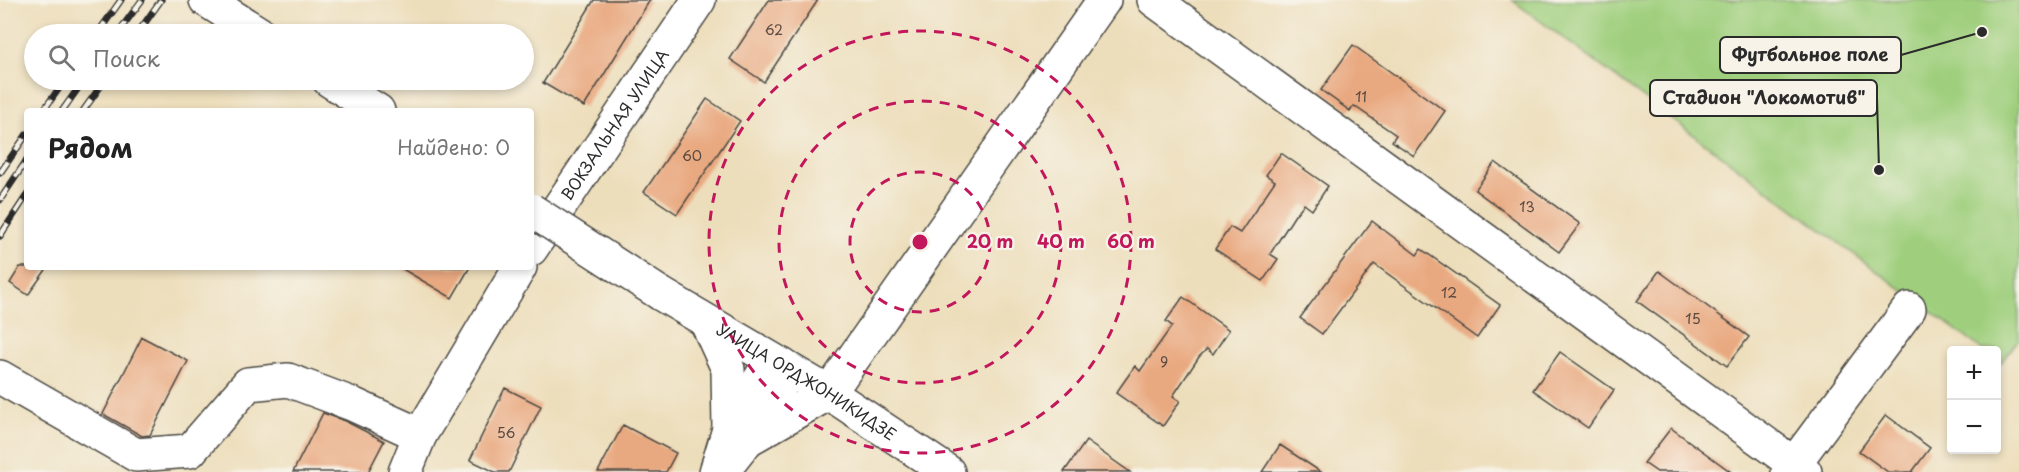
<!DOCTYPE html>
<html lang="ru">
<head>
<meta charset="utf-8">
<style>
  :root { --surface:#fff; --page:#f2f2f2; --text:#222; --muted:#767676; --line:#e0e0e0 }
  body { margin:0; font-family:"Playpen Sans",sans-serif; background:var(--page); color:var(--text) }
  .controls { position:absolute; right:18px; bottom:18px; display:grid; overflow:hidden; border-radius:6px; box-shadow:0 3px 9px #0003 }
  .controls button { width:54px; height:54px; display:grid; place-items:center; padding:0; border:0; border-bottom:2px solid var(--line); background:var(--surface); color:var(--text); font:30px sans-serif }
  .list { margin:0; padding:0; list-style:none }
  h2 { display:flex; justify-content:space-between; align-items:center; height:78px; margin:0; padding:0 24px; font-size:26px }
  h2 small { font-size:20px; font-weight:400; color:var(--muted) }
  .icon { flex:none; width:33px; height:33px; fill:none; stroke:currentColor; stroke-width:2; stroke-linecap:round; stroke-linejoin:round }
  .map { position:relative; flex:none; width:2019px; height:472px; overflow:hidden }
  .search { position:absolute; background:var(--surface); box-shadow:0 3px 9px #0003; left:24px; top:24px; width:510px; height:66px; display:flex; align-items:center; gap:15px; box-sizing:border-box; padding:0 21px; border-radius:33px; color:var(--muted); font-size:22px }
  .panel { position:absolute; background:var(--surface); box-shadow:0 3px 9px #0003; left:24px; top:108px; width:510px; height:162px; border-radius:6px }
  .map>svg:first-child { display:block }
</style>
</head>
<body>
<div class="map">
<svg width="2019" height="472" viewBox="0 0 2019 472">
  <rect width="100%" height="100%" fill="#f7f3e8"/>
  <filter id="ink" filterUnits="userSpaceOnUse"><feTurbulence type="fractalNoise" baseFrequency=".0167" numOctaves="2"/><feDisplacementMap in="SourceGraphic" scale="12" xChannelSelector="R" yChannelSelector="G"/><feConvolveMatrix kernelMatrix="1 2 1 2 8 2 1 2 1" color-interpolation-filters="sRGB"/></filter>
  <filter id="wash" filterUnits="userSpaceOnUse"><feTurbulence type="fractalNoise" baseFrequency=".008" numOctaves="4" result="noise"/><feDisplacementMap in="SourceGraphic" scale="24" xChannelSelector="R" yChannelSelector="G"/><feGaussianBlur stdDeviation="1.35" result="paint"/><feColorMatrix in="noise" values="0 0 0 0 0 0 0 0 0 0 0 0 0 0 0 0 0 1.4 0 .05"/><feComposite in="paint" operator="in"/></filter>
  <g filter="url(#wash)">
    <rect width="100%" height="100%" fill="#eddebb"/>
    <path fill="#9fcf7d" stroke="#657d54" stroke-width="1.5" d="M 1512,0 L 2019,0 L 2019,339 L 2001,363 L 1997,360 L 1996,350 L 1983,350 Z"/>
    <g id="blocks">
      <path fill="#e9a980" d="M 594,0 L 650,0 L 584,107 L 543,83 Z
        M 769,0 L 818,0 L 764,82 L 730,59 Z
        M 1353,45 L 1445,111 L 1414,156 L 1392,141 L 1396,135 L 1354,106 L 1350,111 L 1321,90 Z
        M 707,99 L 740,121 L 677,214 L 644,192 Z
        M 1281,153 L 1328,186 L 1312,210 L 1304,204 L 1295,215 L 1270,254 L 1278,259 L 1263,281 L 1215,249 L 1230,227 L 1240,233 L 1275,181 L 1266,175 Z
        M 1495,162 L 1580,224 L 1559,252 L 1475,190 Z
        M 1372,221 L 1417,255 L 1421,249 L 1500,305 L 1477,338 L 1374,264 L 1322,334 L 1300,318 Z
        M 20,267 L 48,267 L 28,295 L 10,283 Z
        M 399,267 L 470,267 L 452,298 Z
        M 1659,271 L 1749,337 L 1727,366 L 1637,301 Z
        M 1183,297 L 1229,330 L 1213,354 L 1207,349 L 1199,357 L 1173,396 L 1180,401 L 1163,426 L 1116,393 L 1135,366 L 1140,371 L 1172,326 L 1166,321 Z
        M 142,337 L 188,361 L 150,435 L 142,436 L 103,414 Z
        M 1560,352 L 1614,390 L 1588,428 L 1533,390 Z
        M 505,388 L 541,406 L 509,472 L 495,472 L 470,460 Z
        M 323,413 L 345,421 L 384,441 L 368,472 L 293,472 Z
        M 1886,415 L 1930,448 L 1912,472 L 1888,472 L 1859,451 Z
        M 623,425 L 676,453 L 666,472 L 598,472 Z
        M 1671,428 L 1731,472 L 1657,472 L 1644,463 Z
        M 1086,441 L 1130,472 L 1064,472 Z
        M 1280,445 L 1321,472 L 1262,472 Z"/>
    </g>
  </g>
  <g filter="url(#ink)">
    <use href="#blocks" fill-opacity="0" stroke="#484641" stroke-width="1.5"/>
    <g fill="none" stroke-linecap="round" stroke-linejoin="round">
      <g stroke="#484641" stroke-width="36">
        <g id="minor">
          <path d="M 1154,0 L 1805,472"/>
          <path id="s1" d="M 531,249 L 699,0"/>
          <path d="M 0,377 L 136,455 L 190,451 L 248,384 L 288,380 L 352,404 L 420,435"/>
          <path d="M 829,393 L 1104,0"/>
          <path d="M 405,472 L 420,435 L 520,267"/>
          <path d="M 1788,472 L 1909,309"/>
        </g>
      </g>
      <g stroke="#484641" stroke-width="36">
        <g id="major">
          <path d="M 206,0 L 260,34"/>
          <path d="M 329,80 L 378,111"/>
          <path id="s2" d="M 661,294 L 829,393 L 948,472"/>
          <path d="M 706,321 L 728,369 L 729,429"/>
          <path d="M 752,437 L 829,393"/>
          <path d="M 716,472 L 729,429 L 762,376 L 782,365 L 780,387 L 748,439 L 722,472"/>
        </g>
      </g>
      <use href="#minor" stroke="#fff" stroke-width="33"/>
      <use href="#major" stroke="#fff" stroke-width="33"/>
      <g stroke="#2b2b2b" stroke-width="7">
        <path id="rail" d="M 97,34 L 121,0
          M 117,34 L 142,0
          M 137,34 L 161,0
          M 43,111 L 65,80
          M 62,111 L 84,80
          M 83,111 L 105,80
          M 0,173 L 27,134
          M 0,200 L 27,160
          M 0,236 L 27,195"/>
      </g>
      <use href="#rail" stroke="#f7f3e8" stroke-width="4.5" stroke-dasharray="14" stroke-linecap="butt"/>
      <g stroke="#484641" stroke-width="36" stroke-linecap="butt">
        <path id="major-bridge" d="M 531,210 L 661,294"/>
      </g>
      <use href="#major-bridge" stroke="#fff" stroke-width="33"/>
    </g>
  </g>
  <g fill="none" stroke="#c2185b" stroke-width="3" stroke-dasharray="10 8">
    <circle cx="920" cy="242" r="70"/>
    <circle cx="920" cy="242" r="141"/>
    <circle cx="920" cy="242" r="211"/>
  </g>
  <g text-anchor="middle" stroke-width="4.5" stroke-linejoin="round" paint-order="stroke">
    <g font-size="14" fill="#5a4a40">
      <text x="774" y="35">62</text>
      <text x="1361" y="102">11</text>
      <text x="692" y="161">60</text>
      <text x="1527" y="212">13</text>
      <text x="1449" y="298">12</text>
      <text x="1693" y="324">15</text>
      <text x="1164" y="367">9</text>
      <text x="506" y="438">56</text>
    </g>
    <g font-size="16" fill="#2b2b2b" stroke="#f7f3e8">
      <text dy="6" stroke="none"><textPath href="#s1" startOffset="150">ВОКЗАЛЬНАЯ УЛИЦА</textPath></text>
      <text dy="6" stroke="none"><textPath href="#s2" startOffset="170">УЛИЦА ОРДЖОНИКИДЗЕ</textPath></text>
    </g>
  </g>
  <circle cx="920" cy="242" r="9" fill="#c2185b" stroke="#f7f3e8" stroke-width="3"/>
  <g font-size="18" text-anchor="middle" font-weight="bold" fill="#c2185b" stroke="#f7f3e8" stroke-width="4.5" stroke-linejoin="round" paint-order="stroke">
    <text x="990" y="248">20 m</text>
    <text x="1061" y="248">40 m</text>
    <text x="1131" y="248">60 m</text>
  </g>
  <path fill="none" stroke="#2b2b2b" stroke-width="2" d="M1982 32L1901 55M1879 170L1877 98"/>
  <g fill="#2b2b2b" stroke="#f7f3e8" stroke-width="2">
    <circle cx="1982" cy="32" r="6"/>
    <circle cx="1879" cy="170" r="6"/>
  </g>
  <g fill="#f7f3e8" stroke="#2b2b2b" stroke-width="2">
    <rect x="1720" y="37" width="181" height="36" rx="6"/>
    <rect x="1650" y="80" width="227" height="36" rx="6"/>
  </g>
  <g font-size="18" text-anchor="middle" font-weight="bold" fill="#2b2b2b">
    <text x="1810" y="61">Футбольное поле</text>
    <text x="1764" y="104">Стадион "Локомотив"</text>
  </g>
</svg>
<div class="controls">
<button>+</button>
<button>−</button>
</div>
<div class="search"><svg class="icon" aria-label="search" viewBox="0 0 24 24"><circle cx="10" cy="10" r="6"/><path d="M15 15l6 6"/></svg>Поиск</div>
<section class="panel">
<h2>Рядом<small>Найдено: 0</small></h2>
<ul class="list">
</ul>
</section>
</div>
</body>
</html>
